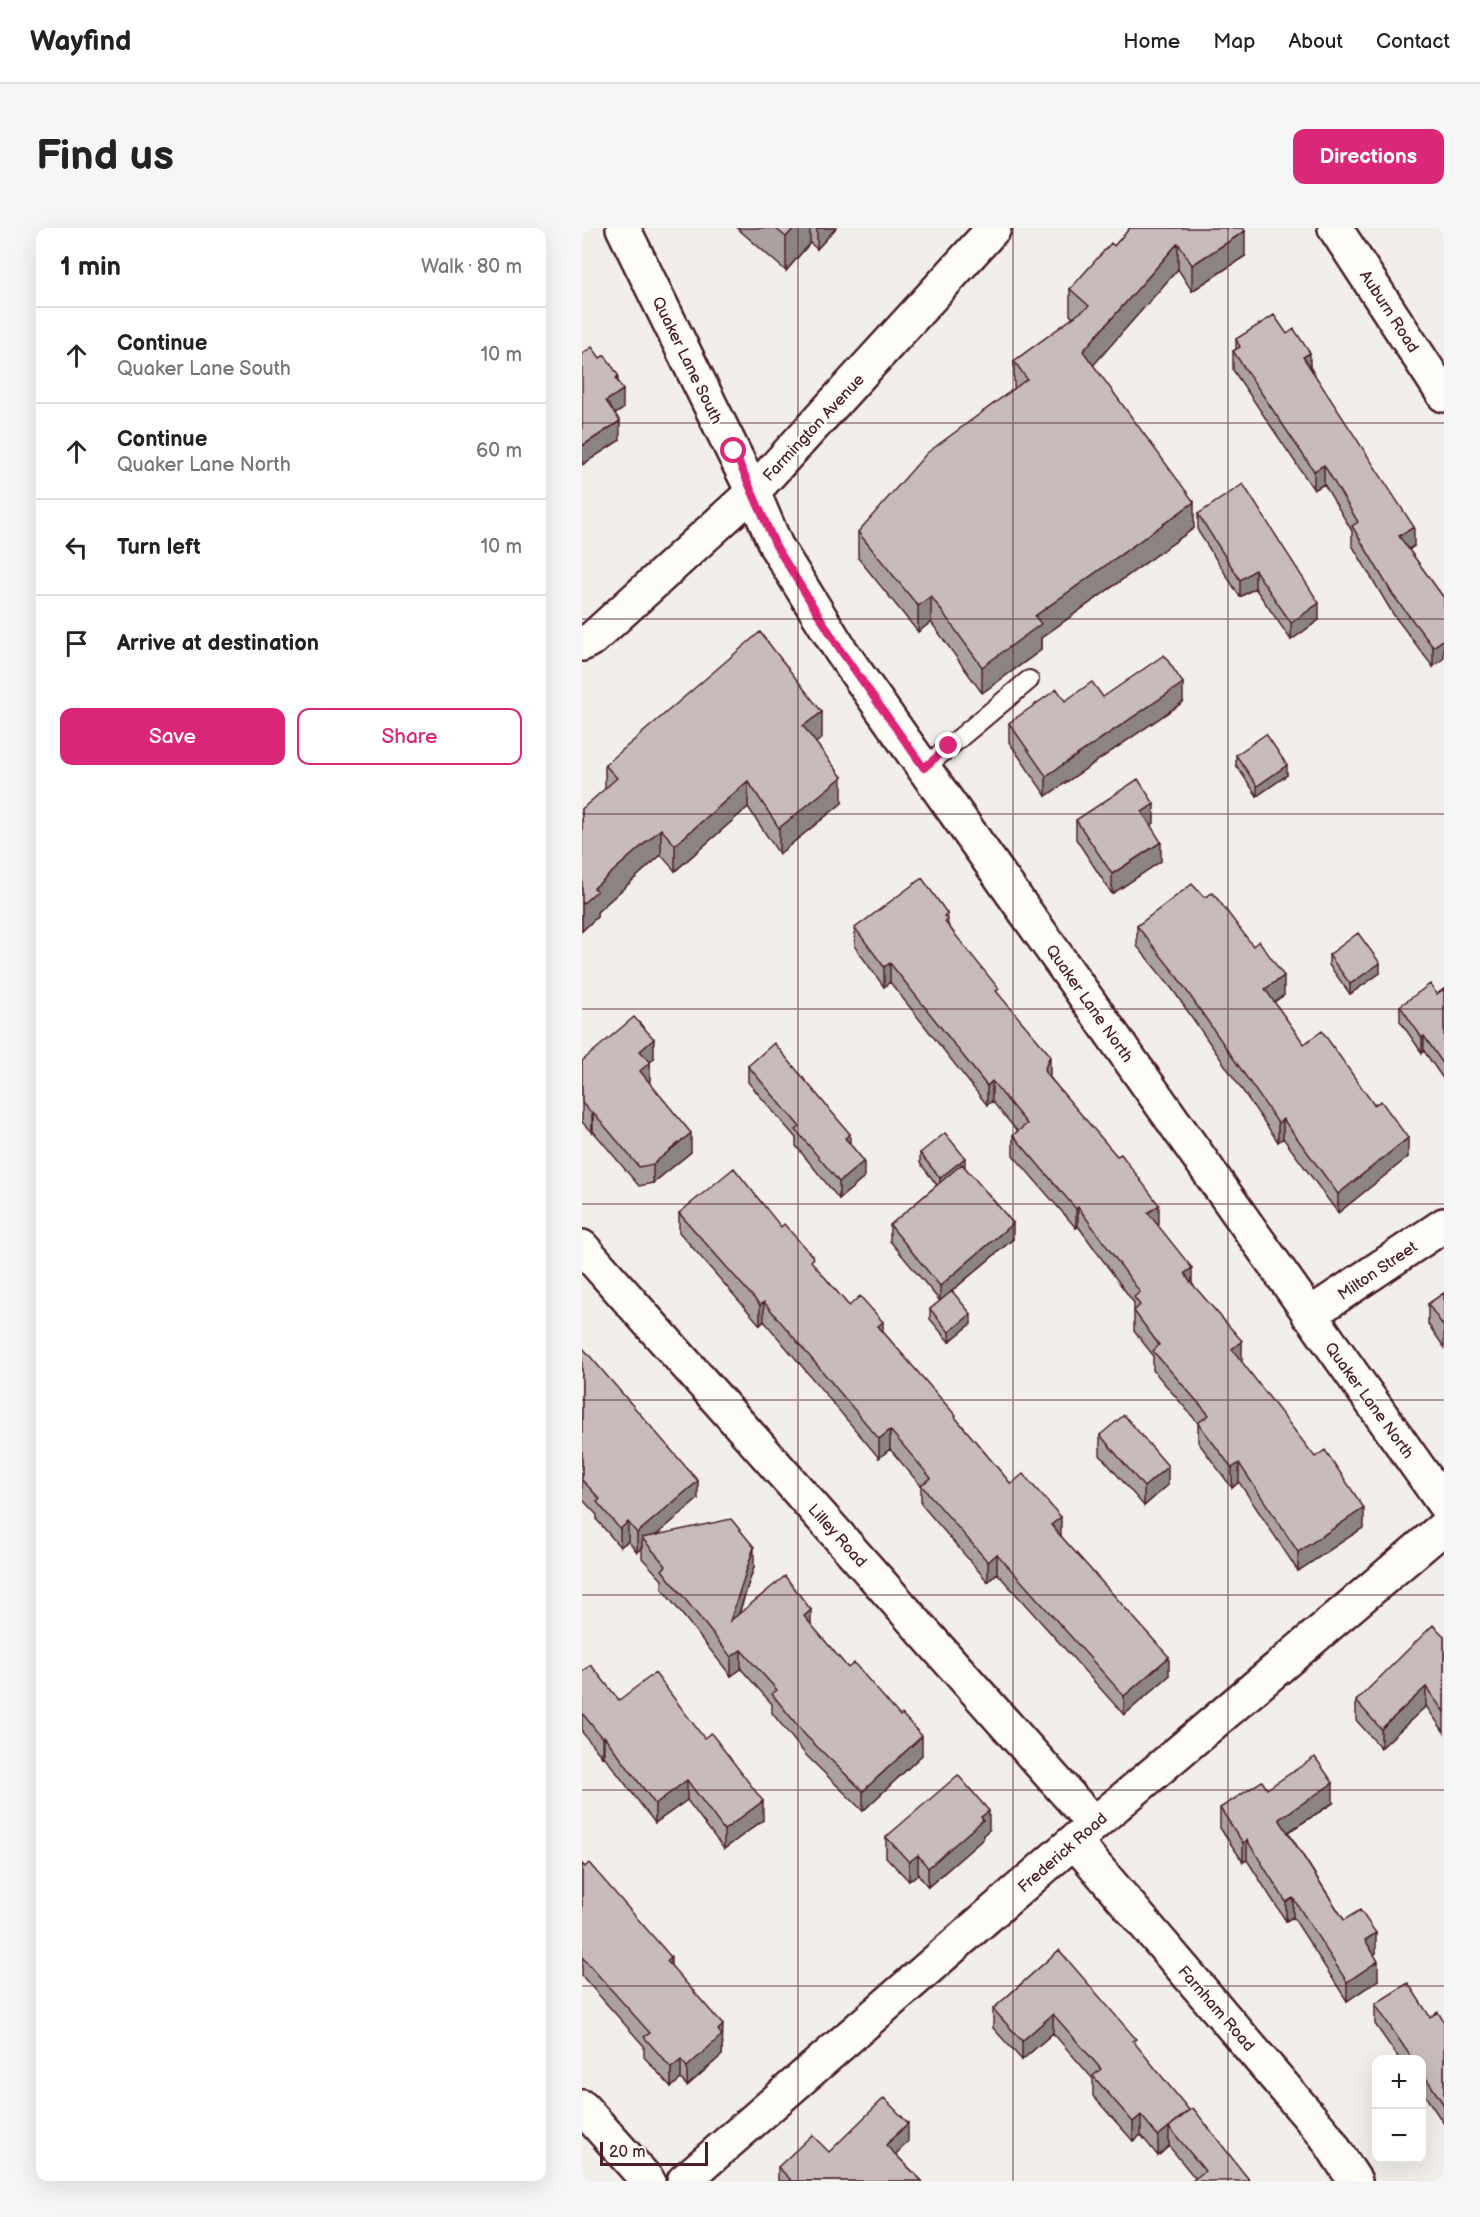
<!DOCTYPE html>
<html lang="en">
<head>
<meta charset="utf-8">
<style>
  :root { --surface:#fff; --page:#f6f6f6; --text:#222; --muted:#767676; --line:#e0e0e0; --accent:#db2777 }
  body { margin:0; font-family:"Balsamiq Sans",sans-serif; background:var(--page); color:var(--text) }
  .controls { position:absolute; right:18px; bottom:18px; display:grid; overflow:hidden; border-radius:12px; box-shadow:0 6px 24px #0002 }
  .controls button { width:54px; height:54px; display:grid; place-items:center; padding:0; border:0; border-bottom:2px solid var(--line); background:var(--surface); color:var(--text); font:30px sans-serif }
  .scale { position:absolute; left:18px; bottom:15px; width:108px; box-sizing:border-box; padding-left:6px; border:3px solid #4a1f2b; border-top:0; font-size:16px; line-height:21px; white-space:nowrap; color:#4a1f2b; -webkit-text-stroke:4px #fdfcf7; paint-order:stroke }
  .stop { position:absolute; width:18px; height:18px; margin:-14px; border:4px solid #db2777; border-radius:50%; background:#fff }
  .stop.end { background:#db2777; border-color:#fff; box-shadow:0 2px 6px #0008 }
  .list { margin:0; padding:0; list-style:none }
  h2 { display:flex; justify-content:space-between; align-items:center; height:78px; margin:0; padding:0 24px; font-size:26px }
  h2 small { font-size:20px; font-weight:400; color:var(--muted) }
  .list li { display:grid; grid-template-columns:39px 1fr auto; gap:18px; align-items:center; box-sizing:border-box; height:96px; padding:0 24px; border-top:2px solid var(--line) }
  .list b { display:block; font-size:22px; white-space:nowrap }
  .list p { margin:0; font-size:20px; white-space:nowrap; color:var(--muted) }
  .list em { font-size:20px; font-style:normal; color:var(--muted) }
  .actions { display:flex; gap:12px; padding:18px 24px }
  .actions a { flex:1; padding:14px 0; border:2px solid var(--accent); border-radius:12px; text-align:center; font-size:21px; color:var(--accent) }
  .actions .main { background:var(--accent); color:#fff }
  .icon { flex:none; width:33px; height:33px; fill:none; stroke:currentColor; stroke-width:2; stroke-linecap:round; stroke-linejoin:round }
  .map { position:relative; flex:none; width:862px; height:1953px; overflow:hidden; border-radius:12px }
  header { display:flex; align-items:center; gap:36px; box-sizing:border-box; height:84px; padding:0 30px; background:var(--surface); border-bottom:2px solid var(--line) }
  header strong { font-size:28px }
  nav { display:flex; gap:33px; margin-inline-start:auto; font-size:21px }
  .intro { display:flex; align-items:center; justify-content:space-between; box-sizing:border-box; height:144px; padding:0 36px }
  h1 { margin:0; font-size:42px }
  .button { padding:15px 27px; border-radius:12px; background:var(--accent); color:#fff; font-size:21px; font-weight:700 }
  main { display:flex; gap:36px; padding:0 36px }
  aside { flex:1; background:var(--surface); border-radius:12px; box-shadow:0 6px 24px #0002 }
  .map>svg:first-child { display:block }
</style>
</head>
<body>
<header>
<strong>Wayfind</strong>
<nav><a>Home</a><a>Map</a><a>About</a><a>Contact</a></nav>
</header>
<div class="intro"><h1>Find us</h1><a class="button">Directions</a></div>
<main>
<aside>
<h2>1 min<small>Walk · 80 m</small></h2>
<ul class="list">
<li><svg class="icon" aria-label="ahead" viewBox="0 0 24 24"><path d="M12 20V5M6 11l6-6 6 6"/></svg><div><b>Continue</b><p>Quaker Lane South</p></div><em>10 m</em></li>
<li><svg class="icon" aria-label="ahead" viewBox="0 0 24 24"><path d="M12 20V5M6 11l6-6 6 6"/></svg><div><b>Continue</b><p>Quaker Lane North</p></div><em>60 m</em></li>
<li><svg class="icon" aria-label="left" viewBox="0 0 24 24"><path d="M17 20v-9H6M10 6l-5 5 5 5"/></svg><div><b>Turn left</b></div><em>10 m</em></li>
<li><svg class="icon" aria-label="arrive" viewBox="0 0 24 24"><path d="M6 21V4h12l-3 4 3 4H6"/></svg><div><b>Arrive at destination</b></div></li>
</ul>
<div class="actions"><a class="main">Save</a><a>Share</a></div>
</aside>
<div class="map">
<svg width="862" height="1953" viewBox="0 0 862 1953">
  <rect width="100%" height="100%" fill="#f2efeb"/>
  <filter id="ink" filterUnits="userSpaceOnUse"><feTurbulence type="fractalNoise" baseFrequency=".0167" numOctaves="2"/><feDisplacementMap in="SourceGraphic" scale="12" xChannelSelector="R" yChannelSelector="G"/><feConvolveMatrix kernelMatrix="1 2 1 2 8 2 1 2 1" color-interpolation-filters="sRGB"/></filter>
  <g filter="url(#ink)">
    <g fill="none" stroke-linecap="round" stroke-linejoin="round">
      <g stroke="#4a1f2b" stroke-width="22">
        <path id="service" d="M 342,540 L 447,452"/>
      </g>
      <g stroke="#4a1f2b" stroke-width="38">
        <path id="minor" d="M 753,0 L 862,167
          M 0,1019 L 512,1596
          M 727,1087 L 862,997
          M 492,1613 L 743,1907 L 773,1953
          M 0,1879 L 66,1953
          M 102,1953 L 492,1613 L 862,1299"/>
      </g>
      <g stroke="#4a1f2b" stroke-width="38">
        <path id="tertiary" d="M 171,264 L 194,318 L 259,423 L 862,1276"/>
      </g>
      <g stroke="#4a1f2b" stroke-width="38">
        <path id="secondary" d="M 41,0 L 171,264"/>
      </g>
      <g stroke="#4a1f2b" stroke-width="38">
        <path id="primary" d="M 0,416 L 11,410 L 171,264 L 412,0"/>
      </g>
      <use href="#service" stroke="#fdfcf7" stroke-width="18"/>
      <use href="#minor" stroke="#fdfcf7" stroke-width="33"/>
      <use href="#tertiary" stroke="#fdfcf7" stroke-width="33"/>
      <use href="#secondary" stroke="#fdfcf7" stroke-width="33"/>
      <use href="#primary" stroke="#fdfcf7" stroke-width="33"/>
    </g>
    <path fill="#aca1a1" stroke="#4a1f2b" stroke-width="1.5" d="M 155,0 L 254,0 L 235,21 L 228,15 L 204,43 Z
      M 548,0 L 663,28 L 610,63 L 596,41 L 511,137 L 612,300 L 459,410 L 459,422 L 400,465 L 349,394 L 336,404 L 276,330 L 276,304 L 433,160 L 432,159 L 432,133 L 491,90 L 488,87 L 488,61 L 532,18 Z
      M 705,106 L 728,139 L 832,318 L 827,322 L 862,370 L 851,439 L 811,386 L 770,317 L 770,303 L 742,256 L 732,262 L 651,142 L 651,123 L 654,122 L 654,111 Z
      M 616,286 L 737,392 L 709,412 L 673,360 L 658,369 L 616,303 Z
      M 483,473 L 601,474 L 464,568 L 427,514 L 427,495 Z
      M 240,510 L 233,515 L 260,575 L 197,626 L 166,579 L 93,643 L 79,627 L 15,684 L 15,689 L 0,703 L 0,581 L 23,561 L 23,537 Z
      M 654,527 L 705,547 L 675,568 L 654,537 Z
      M 494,592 L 572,595 L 568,597 L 579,633 L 530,666 L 494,611 Z
      M 365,685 L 366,697 L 417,767 L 468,846 L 467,848 L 577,996 L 575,997 L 610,1056 L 660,1132 L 659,1133 L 782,1299 L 716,1343 L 657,1254 L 650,1260 L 616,1214 L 616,1195 L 571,1142 L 571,1127 L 552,1103 L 552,1075 L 496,998 L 494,1000 L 431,927 L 431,907 L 436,904 L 410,873 L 405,877 L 308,754 L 302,759 L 273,719 L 273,700 Z
      M 555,698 L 702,767 L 692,774 L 722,816 L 826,929 L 756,985 L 701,910 L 696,914 L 591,762 L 555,718 Z
      M 747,727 L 798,745 L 768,766 L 747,737 Z
      M 862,761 L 862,852 L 842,823 L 840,825 L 818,793 L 818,778 L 855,766 Z
      M 72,830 L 68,834 L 67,854 L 109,924 L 71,955 L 57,958 L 11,903 L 10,905 L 0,894 L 0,833 Z
      M 166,838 L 282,950 L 257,971 L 214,918 L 214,910 L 166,854 Z
      M 338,925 L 383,940 L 431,1011 L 370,1063 L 389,1096 L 367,1114 L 348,1091 L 348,1081 L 358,1073 L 308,1013 L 308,997 L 355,957 L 338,935 Z
      M 97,985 L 199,999 L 267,1078 L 301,1104 L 429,1256 L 479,1308 L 587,1448 L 542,1487 L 415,1345 L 406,1354 L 339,1276 L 339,1258 L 308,1221 L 297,1230 L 182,1093 L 178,1097 L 97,1004 Z
      M 862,1065 L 862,1119 L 846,1096 L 846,1076 Z
      M 0,1119 L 116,1271 L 74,1307 L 172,1339 L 157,1386 L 229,1397 L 340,1527 L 281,1583 L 224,1527 L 190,1485 L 190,1476 L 159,1441 L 149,1448 L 80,1361 L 80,1352 L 60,1330 L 60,1319 L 55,1324 L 46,1313 L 38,1319 L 15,1292 L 15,1287 L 0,1271 Z
      M 518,1207 L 586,1257 L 562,1278 L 518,1227 Z
      M 862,1408 L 862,1504 L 844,1478 L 799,1520 L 774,1492 L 774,1473 Z
      M 0,1444 L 37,1472 L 181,1592 L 142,1621 L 105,1572 L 73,1595 L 22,1528 L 20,1529 L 0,1504 Z
      M 685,1561 L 751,1575 L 706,1604 L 762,1692 L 794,1725 L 792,1726 L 796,1752 L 765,1773 L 711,1689 L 704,1693 L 665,1632 L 661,1634 L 638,1600 L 638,1580 Z
      M 407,1602 L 401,1607 L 401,1611 L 346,1659 L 336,1646 L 327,1653 L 304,1629 L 304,1609 Z
      M 0,1636 L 89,1738 L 141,1816 L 140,1817 L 140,1827 L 105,1858 L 99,1851 L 89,1859 L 62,1829 L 62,1818 L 0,1748 Z
      M 477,1722 L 607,1883 L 668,1953 L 613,1950 L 587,1918 L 576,1928 L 559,1907 L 551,1913 L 511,1868 L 511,1851 L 471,1805 L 440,1832 L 411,1800 L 411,1781 Z
      M 793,1776 L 848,1789 L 862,1794 L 862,1896 L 840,1863 L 840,1832 L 818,1832 L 793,1796 Z
      M 326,1914 L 313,1926 L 340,1953 L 196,1953 L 196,1939 L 247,1924 Z"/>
    <path fill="#8c8383" stroke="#4a1f2b" stroke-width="1.5" d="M 212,0 L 228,0 L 228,15 L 204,43 L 204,9 Z
      M 235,0 L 254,0 L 235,21 Z
      M 663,3 L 663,28 L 610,63 L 610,37 Z
      M 596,15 L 596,41 L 501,149 L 501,123 Z
      M 728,125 L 728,144 L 721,129 Z
      M 36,147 L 36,165 L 41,162 L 41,181 L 24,192 L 24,173 Z
      M 38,193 L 38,212 L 0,237 L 0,218 Z
      M 742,237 L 742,256 L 732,262 L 732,243 Z
      M 612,274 L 612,300 L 459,410 L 459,422 L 400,465 L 400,439 L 453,388 Z
      M 832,299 L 832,318 L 817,327 L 817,308 Z
      M 673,342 L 673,360 L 658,369 L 658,352 Z
      M 349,368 L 349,394 L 336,404 L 336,378 Z
      M 737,375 L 737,392 L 709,412 L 709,395 Z
      M 862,411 L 862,430 L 851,439 L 851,419 Z
      M 601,455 L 601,474 L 464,568 L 464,548 Z
      M 240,484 L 240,510 L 221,525 L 221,498 Z
      M 705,537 L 705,547 L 675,568 L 675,558 Z
      M 260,549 L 260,575 L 197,626 L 197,600 Z
      M 166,553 L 166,579 L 93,643 L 93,617 Z
      M 572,576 L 572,595 L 560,603 L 560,584 Z
      M 79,601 L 79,627 L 15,684 L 15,689 L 0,703 L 0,676 L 12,660 Z
      M 579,614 L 579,633 L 530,666 L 530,646 Z
      M 308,735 L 308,754 L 302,759 L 302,739 Z
      M 798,735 L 798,745 L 768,766 L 768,756 Z
      M 702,748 L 702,767 L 683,780 L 683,761 Z
      M 842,808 L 842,823 L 840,825 L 840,810 Z
      M 72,811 L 72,830 L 68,834 L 68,853 L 58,862 L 58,823 Z
      M 468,827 L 468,846 L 462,862 L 462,843 Z
      M 410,853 L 410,873 L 405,877 L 405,858 Z
      M 11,884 L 11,903 L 10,905 L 10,886 Z
      M 701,891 L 701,910 L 696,914 L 696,895 Z
      M 109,905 L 109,924 L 71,955 L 71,936 Z
      M 268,906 L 268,923 L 263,910 Z
      M 826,910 L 826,929 L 756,985 L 756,966 Z
      M 383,930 L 383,940 L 358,960 L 358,950 Z
      M 282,933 L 282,950 L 257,971 L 257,954 Z
      M 577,977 L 577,996 L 566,1005 L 566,985 Z
      M 496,979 L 496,998 L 494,1000 L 494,981 Z
      M 431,995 L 431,1011 L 358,1073 L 358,1058 Z
      M 610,1040 L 610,1059 L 603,1045 Z
      M 182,1074 L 182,1093 L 178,1097 L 178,1077 Z
      M 389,1086 L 389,1096 L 367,1114 L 367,1104 Z
      M 301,1094 L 301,1113 L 296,1098 Z
      M 660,1113 L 660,1132 L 650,1141 L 650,1121 Z
      M 308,1202 L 308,1221 L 297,1230 L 297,1211 Z
      M 657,1235 L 657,1254 L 650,1260 L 650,1240 Z
      M 586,1238 L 586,1257 L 562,1278 L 562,1259 Z
      M 116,1253 L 116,1271 L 65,1315 L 60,1310 L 60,1319 L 55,1324 L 55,1305 Z
      M 782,1280 L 782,1299 L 716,1343 L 716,1324 Z
      M 479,1289 L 479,1308 L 469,1297 Z
      M 46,1294 L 46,1313 L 38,1319 L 38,1301 Z
      M 172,1319 L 172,1339 L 148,1412 L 148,1393 Z
      M 415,1326 L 415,1345 L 406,1354 L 406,1334 Z
      M 229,1382 L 229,1401 L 222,1388 Z
      M 159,1422 L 159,1441 L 149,1448 L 149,1429 Z
      M 587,1429 L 587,1448 L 542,1487 L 542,1468 Z
      M 844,1459 L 844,1478 L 799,1520 L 799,1501 Z
      M 22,1508 L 22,1528 L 20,1529 L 20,1510 Z
      M 340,1508 L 340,1527 L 281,1583 L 281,1563 Z
      M 105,1552 L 105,1572 L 73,1595 L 73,1576 Z
      M 751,1555 L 751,1575 L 697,1610 L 697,1591 Z
      M 181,1573 L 181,1592 L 142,1621 L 142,1602 Z
      M 407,1583 L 407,1602 L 401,1607 L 401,1611 L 346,1659 L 346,1640 L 399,1589 Z
      M 665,1612 L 665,1632 L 661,1634 L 661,1615 Z
      M 336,1627 L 336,1646 L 327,1653 L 327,1634 Z
      M 711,1670 L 711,1689 L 704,1693 L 704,1674 Z
      M 794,1705 L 794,1725 L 783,1732 L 783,1712 Z
      M 89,1729 L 89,1748 L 85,1733 Z
      M 796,1733 L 796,1752 L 765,1773 L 765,1754 Z
      M 471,1786 L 471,1805 L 440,1832 L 440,1813 Z
      M 141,1797 L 140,1827 L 105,1858 L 105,1839 L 136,1802 Z
      M 99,1832 L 99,1851 L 89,1859 L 89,1840 Z
      M 559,1887 L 559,1907 L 551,1913 L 551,1894 Z
      M 326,1895 L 326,1914 L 304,1936 L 304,1917 Z
      M 587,1899 L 587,1918 L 576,1928 L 576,1908 Z"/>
    <path fill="#c8bbbb" stroke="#4a1f2b" stroke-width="1.5" d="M 193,0 L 212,0 L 204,9 Z
      M 548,0 L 661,0 L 663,3 L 610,37 L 596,15 L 501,123 L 612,274 L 453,388 L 459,396 L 400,439 L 349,368 L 336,378 L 276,304 L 345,225 L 445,151 L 432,133 L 507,78 L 488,61 L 529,15 L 532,18 Z
      M 692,87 L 705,106 L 712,101 L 728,125 L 721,129 L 832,299 L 817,308 L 862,370 L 862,411 L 851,419 L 811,367 L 770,298 L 776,294 L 742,237 L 732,243 L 651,123 L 658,119 L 654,111 Z
      M 10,119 L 18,130 L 23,127 L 36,147 L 34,151 L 41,162 L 24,173 L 38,193 L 0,218 L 0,126 Z
      M 661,256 L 737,375 L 709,395 L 673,342 L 658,352 L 616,286 Z
      M 178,404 L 240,484 L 221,498 L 260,549 L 197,600 L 166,553 L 93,617 L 79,601 L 12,660 L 15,663 L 0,676 L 0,581 L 35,550 L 23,537 Z
      M 582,427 L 601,455 L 464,548 L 427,495 L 475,461 L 483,473 L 510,454 L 521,469 Z
      M 684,506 L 705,537 L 675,558 L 654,527 Z
      M 556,551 L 572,576 L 560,584 L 579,614 L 530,646 L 494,592 Z
      M 340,650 L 365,685 L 362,688 L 366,692 L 363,694 L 417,761 L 414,763 L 468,827 L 462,843 L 535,928 L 539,926 L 577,977 L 566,985 L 610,1040 L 603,1045 L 606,1051 L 660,1113 L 650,1121 L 733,1229 L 743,1222 L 782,1280 L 716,1324 L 657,1235 L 650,1240 L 616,1195 L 627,1187 L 571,1123 L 577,1117 L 552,1083 L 558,1077 L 552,1069 L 558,1064 L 496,979 L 494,981 L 431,907 L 445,896 L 410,853 L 405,858 L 308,735 L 302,739 L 273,700 Z
      M 610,656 L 622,669 L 631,665 L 671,718 L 677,713 L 702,748 L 683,761 L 722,816 L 740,803 L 792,877 L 799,873 L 826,910 L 756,966 L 701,891 L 696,895 L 591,743 L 555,698 Z
      M 776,705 L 798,735 L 768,756 L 747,727 Z
      M 848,756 L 855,766 L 862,761 L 862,837 L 842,808 L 840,810 L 818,778 Z
      M 52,789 L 72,811 L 58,823 L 68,834 L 58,843 L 109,905 L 71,936 L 57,939 L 11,884 L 10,886 L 0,875 L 0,833 Z
      M 192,815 L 268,906 L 263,910 L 282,933 L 257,954 L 214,902 L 218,899 L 166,838 Z
      M 363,905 L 383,930 L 358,950 L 338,925 Z
      M 380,936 L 431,995 L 358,1058 L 308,997 Z
      M 152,940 L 199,999 L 202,996 L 232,1030 L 229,1033 L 267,1078 L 278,1068 L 301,1094 L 296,1098 L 374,1188 L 373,1189 L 429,1256 L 441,1246 L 479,1289 L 469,1297 L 587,1429 L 542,1468 L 415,1326 L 406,1334 L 339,1257 L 349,1250 L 308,1202 L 297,1211 L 182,1074 L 178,1077 L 97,985 Z
      M 370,1063 L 389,1086 L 367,1104 L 348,1081 Z
      M 862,1065 L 862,1099 L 846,1076 Z
      M 0,1119 L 116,1253 L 55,1305 L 46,1294 L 38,1301 L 15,1274 L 18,1271 L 0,1252 Z
      M 542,1187 L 586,1238 L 562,1259 L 518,1207 Z
      M 149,1291 L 172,1319 L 148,1393 L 203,1348 L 229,1382 L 222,1388 L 266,1440 L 272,1435 L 318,1488 L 320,1486 L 340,1508 L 281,1563 L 224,1508 L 190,1466 L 195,1462 L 159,1422 L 149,1429 L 80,1342 L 84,1338 L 60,1310 Z
      M 851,1397 L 862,1408 L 862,1484 L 844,1459 L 799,1501 L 774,1473 Z
      M 9,1437 L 37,1472 L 73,1445 L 122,1510 L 129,1505 L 181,1573 L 142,1602 L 105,1552 L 73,1576 L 22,1508 L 20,1510 L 0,1485 L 0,1444 Z
      M 733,1529 L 751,1555 L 697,1591 L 762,1692 L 778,1682 L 794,1705 L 783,1712 L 796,1733 L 765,1754 L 711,1670 L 704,1674 L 665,1612 L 661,1615 L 638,1580 L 680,1553 L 685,1561 Z
      M 376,1547 L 407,1583 L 399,1589 L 401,1592 L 346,1640 L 336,1627 L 327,1634 L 304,1609 Z
      M 7,1635 L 89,1729 L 85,1733 L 141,1797 L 136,1802 L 140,1807 L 105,1839 L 99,1832 L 89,1840 L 62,1809 L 68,1805 L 0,1729 L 0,1636 L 3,1639 Z
      M 477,1722 L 554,1811 L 551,1813 L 607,1882 L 576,1908 L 559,1887 L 551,1894 L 511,1848 L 519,1841 L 471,1786 L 440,1813 L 411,1781 Z
      M 826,1755 L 848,1789 L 856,1784 L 862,1794 L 862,1877 L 840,1844 L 840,1832 L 831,1832 L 793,1776 Z
      M 302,1870 L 326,1895 L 304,1917 L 340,1953 L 210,1953 L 196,1939 L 230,1907 L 247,1924 Z
      M 611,1880 L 668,1953 L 610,1953 L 623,1943 L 587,1899 Z"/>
  </g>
  <g fill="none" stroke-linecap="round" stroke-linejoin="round" filter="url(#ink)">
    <path stroke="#db2777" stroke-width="8" d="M 152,223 L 194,318 L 259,423 L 342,540 L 367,518"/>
  </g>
  <path fill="none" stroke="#4a1f2b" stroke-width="1.5" stroke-opacity="0.55" d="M 216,0 L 216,1953M 431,0 L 431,1953M 646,0 L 646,1953M 0,195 L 862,195M 0,391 L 862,391M 0,586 L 862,586M 0,781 L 862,781M 0,976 L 862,976M 0,1172 L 862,1172M 0,1367 L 862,1367M 0,1562 L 862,1562M 0,1758 L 862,1758"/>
  <g text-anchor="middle" stroke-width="4.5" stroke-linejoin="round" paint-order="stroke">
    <g font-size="16" fill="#4a1f2b" stroke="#fdfcf7">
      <text transform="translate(808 83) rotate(57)" y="6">Auburn Road</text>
      <text transform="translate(106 132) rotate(64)" y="6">Quaker Lane South</text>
      <text transform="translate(231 199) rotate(-47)" y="6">Farmington Avenue</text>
      <text transform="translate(508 775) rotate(55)" y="6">Quaker Lane North</text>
      <text transform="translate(795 1042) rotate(-34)" y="6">Milton Street</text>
      <text transform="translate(788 1172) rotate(54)" y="6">Quaker Lane North</text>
      <text transform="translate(256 1307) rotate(48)" y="6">Lilley Road</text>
      <text transform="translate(480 1624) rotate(-41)" y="6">Frederick Road</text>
      <text transform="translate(635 1780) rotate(49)" y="6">Farnham Road</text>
    </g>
  </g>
</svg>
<div class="controls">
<button>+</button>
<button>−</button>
</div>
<div class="scale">20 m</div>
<div class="stop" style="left:152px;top:223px"></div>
<div class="stop end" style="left:367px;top:518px"></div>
</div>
</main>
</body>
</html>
